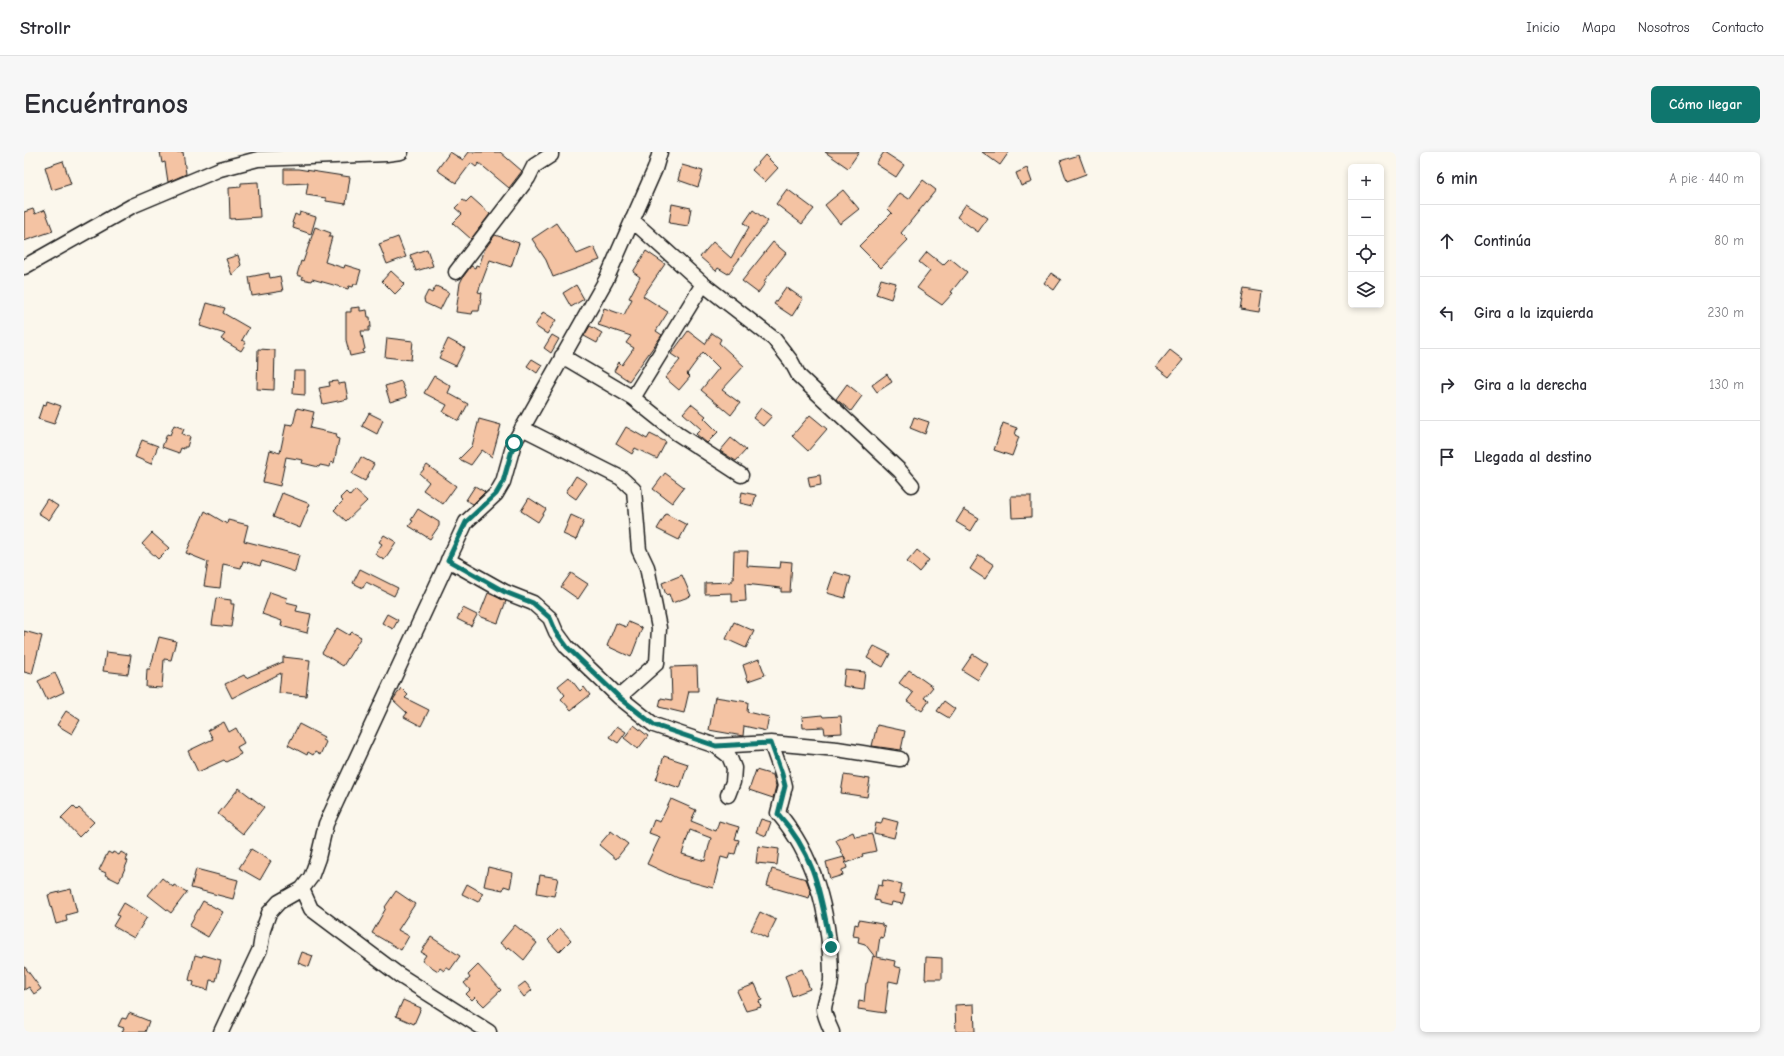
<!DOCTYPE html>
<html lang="es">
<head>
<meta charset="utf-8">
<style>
  :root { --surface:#fff; --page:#f7f7f7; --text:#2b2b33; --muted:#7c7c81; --line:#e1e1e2; --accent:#0f766e }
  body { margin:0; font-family:"Comic Neue",sans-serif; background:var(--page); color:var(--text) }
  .controls { position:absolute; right:12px; top:12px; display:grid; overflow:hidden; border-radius:6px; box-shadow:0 2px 6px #0003 }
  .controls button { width:36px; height:36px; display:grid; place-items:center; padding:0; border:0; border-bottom:1px solid var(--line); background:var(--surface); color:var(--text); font:20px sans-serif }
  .stop { position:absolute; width:12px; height:12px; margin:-9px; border:3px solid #0f766e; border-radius:50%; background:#fff }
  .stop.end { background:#0f766e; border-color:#fff; box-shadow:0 1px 4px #0008 }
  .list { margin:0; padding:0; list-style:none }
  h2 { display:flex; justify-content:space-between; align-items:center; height:52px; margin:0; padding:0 16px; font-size:17px }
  h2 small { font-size:13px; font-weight:400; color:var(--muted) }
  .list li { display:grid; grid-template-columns:26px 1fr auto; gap:12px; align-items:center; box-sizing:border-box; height:72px; padding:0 16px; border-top:1px solid var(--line) }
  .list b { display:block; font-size:15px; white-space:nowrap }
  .list em { font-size:13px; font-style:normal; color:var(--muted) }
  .icon { flex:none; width:22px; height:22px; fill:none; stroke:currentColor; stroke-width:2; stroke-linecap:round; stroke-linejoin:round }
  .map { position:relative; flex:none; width:1372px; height:880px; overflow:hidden; border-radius:6px }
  header { display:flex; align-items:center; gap:24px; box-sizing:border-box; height:56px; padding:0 20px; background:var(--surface); border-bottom:1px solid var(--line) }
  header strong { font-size:19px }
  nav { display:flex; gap:22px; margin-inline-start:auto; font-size:14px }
  .intro { display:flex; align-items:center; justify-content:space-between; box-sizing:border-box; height:96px; padding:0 24px }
  h1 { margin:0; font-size:28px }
  .button { padding:10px 18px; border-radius:6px; background:var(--accent); color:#fff; font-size:14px; font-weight:700 }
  main { display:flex; gap:24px; padding:0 24px }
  aside { flex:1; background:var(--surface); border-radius:6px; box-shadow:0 2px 6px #0003 }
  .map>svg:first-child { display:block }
</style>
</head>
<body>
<header>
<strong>Strollr</strong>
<nav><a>Inicio</a><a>Mapa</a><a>Nosotros</a><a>Contacto</a></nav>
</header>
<div class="intro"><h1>Encuéntranos</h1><a class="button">Cómo llegar</a></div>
<main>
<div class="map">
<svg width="1372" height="880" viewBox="0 0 1372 880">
  <rect width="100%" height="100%" fill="#fbf7ec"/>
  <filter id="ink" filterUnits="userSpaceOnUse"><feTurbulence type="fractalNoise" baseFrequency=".025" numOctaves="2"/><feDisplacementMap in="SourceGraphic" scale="8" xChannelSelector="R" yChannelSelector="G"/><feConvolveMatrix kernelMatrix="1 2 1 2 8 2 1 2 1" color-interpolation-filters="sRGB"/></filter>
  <g filter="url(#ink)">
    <path fill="#f4c3a3" stroke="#1c1c1c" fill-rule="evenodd" d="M 136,0 L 159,0 L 162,22 L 144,30 L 141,10 L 138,11 Z
      M 426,0 L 439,8 L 445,0 L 476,0 L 498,19 L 485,36 L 455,11 L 452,15 L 447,11 L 432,31 L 413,18 Z
      M 801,0 L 835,0 L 824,16 Z
      M 860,0 L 880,13 L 872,25 L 852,12 Z
      M 958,0 L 985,0 L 976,13 Z
      M 741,3 L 754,16 L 741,30 L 728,18 Z
      M 1055,3 L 1062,22 L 1043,29 L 1036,9 Z
      M 39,9 L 47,32 L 28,38 L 21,15 Z
      M 658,13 L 679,19 L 674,35 L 654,28 Z
      M 1003,16 L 1008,30 L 997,34 L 992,21 Z
      M 260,17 L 274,17 L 326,25 L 322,52 L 302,49 L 302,46 L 282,43 L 284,31 L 260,32 Z
      M 899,28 L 912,38 L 877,81 L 884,88 L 857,116 L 835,94 L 868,61 L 864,57 L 876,41 L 885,47 Z
      M 234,30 L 236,65 L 206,67 L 205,36 L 217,35 L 217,31 Z
      M 763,37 L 790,57 L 778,72 L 752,52 Z
      M 819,38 L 835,57 L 816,72 L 801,53 Z
      M 447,45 L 466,62 L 447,87 L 429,71 L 438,62 L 431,56 L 439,48 L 442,50 Z
      M 648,52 L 667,56 L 664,74 L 645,71 Z
      M 942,52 L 964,66 L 954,80 L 933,65 Z
      M 9,57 L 11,62 L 21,58 L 29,79 L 0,89 L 0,60 Z
      M 729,58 L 744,69 L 704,122 L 694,116 L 692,119 L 676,105 L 689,90 L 707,106 L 725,75 L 720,71 Z
      M 276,60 L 292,65 L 287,82 L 269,76 L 270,72 L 268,71 L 271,62 L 275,64 Z
      M 532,71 L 553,102 L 570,95 L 576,108 L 529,125 L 522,108 L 508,87 Z
      M 291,75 L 307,81 L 305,85 L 308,85 L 301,110 L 320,116 L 321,113 L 337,118 L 333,132 L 330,132 L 329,135 L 325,134 L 324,137 L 288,127 L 287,129 L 278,127 L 279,125 L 273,123 L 277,109 L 279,110 Z
      M 471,83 L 495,91 L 487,115 L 466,108 L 454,140 L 458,141 L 455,159 L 449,159 L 448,162 L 432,160 L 436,131 L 439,125 L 447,114 L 451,116 L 452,113 L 455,114 L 461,97 Z
      M 374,85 L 382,105 L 363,112 L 355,92 Z
      M 749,90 L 762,101 L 740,129 L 742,130 L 734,141 L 718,129 Z
      M 403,97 L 409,114 L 392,119 L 386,103 Z
      M 622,99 L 641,112 L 619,144 L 644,160 L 632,179 L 638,183 L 605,229 L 590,219 L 595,210 L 598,213 L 610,196 L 602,191 L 607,184 L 574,173 L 580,156 L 600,163 L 608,147 L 605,146 L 616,125 L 609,120 Z
      M 903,100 L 919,113 L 926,106 L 943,120 L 927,140 L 929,141 L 918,153 L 893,136 L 906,119 L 895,110 Z
      M 214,103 L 217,113 L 208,123 L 202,107 Z
      M 367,119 L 381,132 L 371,142 L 358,129 Z
      M 245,121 L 246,126 L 256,124 L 259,139 L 228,144 L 225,125 Z
      M 1027,121 L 1037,128 L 1030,138 L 1020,131 Z
      M 857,127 L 872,131 L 867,147 L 852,142 Z
      M 552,133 L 560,147 L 547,155 L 539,141 Z
      M 412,134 L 425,140 L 416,158 L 401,151 L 400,147 L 404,139 L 408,141 Z
      M 762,135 L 779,147 L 768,164 L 750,152 Z
      M 1220,137 L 1238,140 L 1235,160 L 1216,157 Z
      M 183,151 L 201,156 L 199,161 L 225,176 L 218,188 L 222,191 L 217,199 L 197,187 L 201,182 L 176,174 Z
      M 336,155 L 336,159 L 343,158 L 344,165 L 346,165 L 347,175 L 345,175 L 345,179 L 337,179 L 341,197 L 339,198 L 340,201 L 326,204 L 322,188 L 322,160 L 327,160 L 327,156 Z
      M 519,160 L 532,168 L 523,182 L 511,174 Z
      M 566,174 L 578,181 L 573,191 L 560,184 Z
      M 664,179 L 681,192 L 688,181 L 697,187 L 695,191 L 720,214 L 698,238 L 716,251 L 707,263 L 677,238 L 695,216 L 679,200 L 663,222 L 666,225 L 655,238 L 641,226 L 656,208 L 647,202 Z
      M 528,183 L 535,187 L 527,201 L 520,196 Z
      M 363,186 L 389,189 L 387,208 L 361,205 Z
      M 424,187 L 441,196 L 432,214 L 415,206 Z
      M 234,197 L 251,198 L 250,238 L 233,237 Z
      M 1146,198 L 1159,208 L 1145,225 L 1132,215 Z
      M 508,207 L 518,213 L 513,221 L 503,214 Z
      M 270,219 L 281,219 L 281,243 L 269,242 Z
      M 863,222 L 868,230 L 853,240 L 848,233 Z
      M 410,224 L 427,234 L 424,241 L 444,252 L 435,269 L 419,260 L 423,253 L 400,241 Z
      M 314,229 L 314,232 L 321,231 L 324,247 L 299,252 L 295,236 L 306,234 L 305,230 Z
      M 377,229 L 383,245 L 366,250 L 361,234 Z
      M 823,232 L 838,244 L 827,259 L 812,247 Z
      M 23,249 L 37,254 L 30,272 L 14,267 L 19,252 L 22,253 Z
      M 667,252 L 682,264 L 680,266 L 694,280 L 683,291 L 672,282 L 677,277 L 659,261 Z
      M 273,256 L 290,260 L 286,276 L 313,282 L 312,286 L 315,287 L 310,311 L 307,310 L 306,315 L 296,313 L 295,315 L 278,311 L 279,308 L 262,305 L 256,334 L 239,330 L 246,298 L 256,301 L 262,272 L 269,273 Z
      M 737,256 L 748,264 L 739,274 L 729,266 Z
      M 345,261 L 359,268 L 353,282 L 338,274 Z
      M 786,263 L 803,277 L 784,299 L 768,284 Z
      M 890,265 L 905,270 L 901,282 L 886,276 Z
      M 455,267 L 477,273 L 468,305 L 458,298 L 447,313 L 435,307 L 448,294 Z
      M 979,271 L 993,276 L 991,283 L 995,285 L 988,304 L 970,298 Z
      M 150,273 L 160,277 L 158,282 L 166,285 L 163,295 L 160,295 L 160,297 L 157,296 L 155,301 L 138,295 L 143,282 L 146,283 Z
      M 602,275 L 623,287 L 626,282 L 642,290 L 633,307 L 611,296 L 608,302 L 592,292 Z
      M 707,286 L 722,298 L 712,309 L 696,299 Z
      M 118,288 L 134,294 L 127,312 L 111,305 Z
      M 337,305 L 350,312 L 341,329 L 328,322 Z
      M 403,313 L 432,334 L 419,352 L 399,338 L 405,330 L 396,322 Z
      M 641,321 L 660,335 L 648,351 L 629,337 Z
      M 796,323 L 797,333 L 786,335 L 784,325 Z
      M 552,324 L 563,331 L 552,347 L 542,340 Z
      M 451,334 L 461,340 L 449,352 L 442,348 Z
      M 331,338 L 343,349 L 322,369 L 310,358 L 319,349 L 316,346 L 322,340 L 326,344 Z
      M 718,340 L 732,343 L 729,354 L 716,351 Z
      M 258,341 L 286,352 L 276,376 L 249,365 Z
      M 987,344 L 1007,344 L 1007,365 L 988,366 Z
      M 505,346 L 522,357 L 514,370 L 497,359 Z
      M 23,347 L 34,354 L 25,368 L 14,361 Z
      M 394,357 L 415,370 L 415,374 L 406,387 L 385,374 L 389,369 L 387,368 Z
      M 940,357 L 955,366 L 947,379 L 932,370 Z
      M 181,359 L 203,372 L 204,368 L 224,373 L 220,389 L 275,403 L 271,420 L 238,409 L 236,414 L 219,409 L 217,416 L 199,412 L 196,436 L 180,434 L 184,410 L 162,401 Z
      M 642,362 L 663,373 L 655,388 L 633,377 Z
      M 547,363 L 560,369 L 552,388 L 539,382 Z
      M 128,381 L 145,396 L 134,407 L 118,392 Z
      M 360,383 L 372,390 L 360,408 L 351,402 L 358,392 L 355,390 Z
      M 893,398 L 905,408 L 895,420 L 883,410 Z
      M 710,399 L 724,399 L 723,414 L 756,416 L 757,409 L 768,410 L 766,440 L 757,440 L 757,436 L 721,432 L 722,449 L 708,450 L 708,441 L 681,442 L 681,431 L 707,430 L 707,428 L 709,428 Z
      M 955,403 L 970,413 L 961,427 L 946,417 Z
      M 336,417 L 374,436 L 370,444 L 342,430 L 339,436 L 329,431 Z
      M 810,420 L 827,425 L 821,446 L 803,441 Z
      M 547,421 L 564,432 L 554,447 L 537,435 Z
      M 658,423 L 667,444 L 648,451 L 645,442 L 642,443 L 638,431 Z
      M 246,440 L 263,446 L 262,450 L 274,453 L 272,459 L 287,462 L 283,481 L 257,474 L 258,469 L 238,462 Z
      M 464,441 L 482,449 L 474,471 L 455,464 Z
      M 192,446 L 207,448 L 207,452 L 210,452 L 207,475 L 188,473 Z
      M 439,456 L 453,463 L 447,474 L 433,467 Z
      M 363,462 L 374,468 L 369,477 L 358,471 Z
      M 604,470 L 618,476 L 607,505 L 583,494 L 592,471 L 602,475 Z
      M 710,470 L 730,479 L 722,496 L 702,487 Z
      M 313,476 L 325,483 L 328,480 L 337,485 L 319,514 L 298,501 Z
      M 0,479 L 18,484 L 8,522 L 0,520 Z
      M 135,485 L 152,489 L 147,508 L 140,507 L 138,536 L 122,535 L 123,517 L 126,517 Z
      M 850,494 L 866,502 L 859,515 L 843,506 Z
      M 82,500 L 107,503 L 104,522 L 79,519 Z
      M 949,502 L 964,512 L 954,528 L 938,518 Z
      M 259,505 L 286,508 L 282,544 L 255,541 L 257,521 L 208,546 L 201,532 L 220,523 L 222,526 L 259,510 Z
      M 735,507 L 741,523 L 724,529 L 719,513 Z
      M 673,514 L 674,539 L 665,539 L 660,561 L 635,555 L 637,546 L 648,548 L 647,515 Z
      M 821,518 L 841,520 L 839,537 L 819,534 Z
      M 885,518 L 909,535 L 900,546 L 905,549 L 898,559 L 883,549 L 889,541 L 875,531 Z
      M 31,521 L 40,540 L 23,548 L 14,529 Z
      M 545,525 L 556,539 L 560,535 L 566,543 L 547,558 L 537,547 L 541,543 L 534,534 Z
      M 377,536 L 384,543 L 381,546 L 405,558 L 397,574 L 380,565 L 383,561 L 369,548 Z
      M 691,545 L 724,550 L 723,560 L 745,565 L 742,579 L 720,574 L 719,584 L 685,578 Z
      M 920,549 L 931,557 L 925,566 L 913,559 Z
      M 42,559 L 56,568 L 48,582 L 33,573 Z
      M 798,563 L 799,565 L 817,564 L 818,581 L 801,582 L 800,575 L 779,576 L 778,565 Z
      M 200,570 L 205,580 L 212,576 L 220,591 L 213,595 L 217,602 L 202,610 L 200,608 L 174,620 L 164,599 L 189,587 L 184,578 Z
      M 275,572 L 300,585 L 298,588 L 302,590 L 296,603 L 291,600 L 289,603 L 284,600 L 283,603 L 264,593 Z
      M 610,573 L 624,584 L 614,597 L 600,586 Z
      M 853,573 L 881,579 L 877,598 L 848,594 Z
      M 593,574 L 602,580 L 594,591 L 585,585 Z
      M 640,604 L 664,612 L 656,636 L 632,628 Z
      M 732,618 L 749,623 L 752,634 L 749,646 L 725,638 Z
      M 820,623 L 846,627 L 843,645 L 817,641 Z
      M 215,636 L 240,655 L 219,682 L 194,662 Z
      M 647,647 L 672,658 L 667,669 L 692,679 L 695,669 L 715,675 L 711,687 L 715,688 L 711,702 L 706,701 L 704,707 L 697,705 L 689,736 L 653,726 L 623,712 L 636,685 L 625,681 L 630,668 L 636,670 ZM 666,678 L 687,686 L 681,709 L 658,702 Z
      M 49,654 L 53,658 L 55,656 L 70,670 L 55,685 L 37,666 Z
      M 859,666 L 874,670 L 870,686 L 850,681 L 852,671 L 857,672 Z
      M 737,667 L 747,670 L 742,684 L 732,680 Z
      M 587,679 L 604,692 L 592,707 L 575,693 Z
      M 829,680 L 831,685 L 848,682 L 852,699 L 838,702 L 839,704 L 823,711 L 812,688 Z
      M 734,694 L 755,697 L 753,713 L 732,711 Z
      M 227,697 L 247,709 L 236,728 L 215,716 Z
      M 84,700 L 88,702 L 89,700 L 95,703 L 97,700 L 104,704 L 102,708 L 104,709 L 95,730 L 81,723 L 82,721 L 75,718 Z
      M 820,705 L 823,716 L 818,718 L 819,723 L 806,727 L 802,710 Z
      M 464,715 L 489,721 L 486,736 L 480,734 L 479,738 L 460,734 Z
      M 172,717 L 214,728 L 209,747 L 167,736 Z
      M 748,717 L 782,727 L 787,740 L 785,746 L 743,734 Z
      M 516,723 L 534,726 L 530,744 L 513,741 Z
      M 138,726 L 149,735 L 150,733 L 163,740 L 147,761 L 124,743 Z
      M 859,728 L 878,732 L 876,741 L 881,742 L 878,752 L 868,750 L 867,754 L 855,751 L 855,749 L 850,748 L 854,733 L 858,734 Z
      M 443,732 L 459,741 L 454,750 L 438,742 Z
      M 47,737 L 53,760 L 42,763 L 43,769 L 32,772 L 24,743 Z
      M 372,739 L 391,752 L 374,778 L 385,784 L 377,798 L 348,781 L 362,756 L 361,755 Z
      M 179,749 L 199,760 L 184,785 L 165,774 Z
      M 100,751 L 123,765 L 110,786 L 89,774 L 95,764 L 93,763 Z
      M 736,760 L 752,768 L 743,786 L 727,778 Z
      M 835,768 L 858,772 L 858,774 L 861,775 L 859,786 L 856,785 L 853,805 L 871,809 L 870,814 L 877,816 L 874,831 L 865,829 L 861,861 L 834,857 L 835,849 L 840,850 L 842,831 L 843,831 L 849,804 L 851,805 L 841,792 L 834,790 L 835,785 L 829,784 L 831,772 L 834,773 Z
      M 491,773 L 513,791 L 500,808 L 485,795 L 483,797 L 476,791 Z
      M 536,776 L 547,788 L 535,800 L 524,788 Z
      M 407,785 L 436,804 L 426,818 L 422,815 L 420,819 L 416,816 L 414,819 L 398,809 L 402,803 L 397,800 Z
      M 278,800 L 289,804 L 285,815 L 274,811 Z
      M 171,803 L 178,805 L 179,803 L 197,808 L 192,829 L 186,828 L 184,838 L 169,834 L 170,830 L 165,828 Z
      M 902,805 L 918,806 L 918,827 L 901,827 Z
      M 454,813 L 477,838 L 460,854 L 451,845 L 448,848 L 442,842 L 446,838 L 440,831 L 446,826 L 444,823 Z
      M 0,814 L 17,837 L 10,842 L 5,835 L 0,838 Z
      M 778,817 L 786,837 L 768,844 L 761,824 Z
      M 501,830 L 508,838 L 500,845 L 493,836 Z
      M 731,832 L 738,848 L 735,849 L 737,855 L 722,859 L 713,839 Z
      M 379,848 L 397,856 L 390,872 L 372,864 Z
      M 950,852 L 951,880 L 932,880 L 931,853 Z
      M 105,861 L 125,869 L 121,880 L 98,880 L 100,876 L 94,874 L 98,866 L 102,867 Z"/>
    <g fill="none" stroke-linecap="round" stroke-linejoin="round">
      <g stroke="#1c1c1c" stroke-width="17">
        <path id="minor" d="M 608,68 L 679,132 L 750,187 L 767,209 L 775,224 L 876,319 L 888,333
          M 0,115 L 108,54 L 196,17 L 234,7 L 362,2 L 377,0
          M 432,120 L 504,26 L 510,14 L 527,3 L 527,0
          M 538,204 L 609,246 L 654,282 L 717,323
          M 609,246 L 679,132
          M 498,276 L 597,326 L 610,338 L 615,398 L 623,415 L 635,476 L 633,511 L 595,545
          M 424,408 L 481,440 L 509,451 L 526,466 L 532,480 L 543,495 L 595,545 L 630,573 L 692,594 L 705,604 L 710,616 L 709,630 L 704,643
          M 747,591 L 758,622 L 761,634 L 754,661 C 793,707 806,765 807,824 C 808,836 801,845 800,857 C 800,863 805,873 808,880
          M 692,594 L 747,591 L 813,597 L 876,607
          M 278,737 L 287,757 L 375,823 L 465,880
          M 197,880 L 236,797 L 239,778 L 245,761 L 255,750 L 278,737 L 287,725 L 294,706 L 302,672 L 442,370 L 472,342 L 479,330 L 490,291 L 582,128 L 631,17 L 636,0"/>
      </g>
      <use href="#minor" stroke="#fbf7ec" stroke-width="14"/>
    </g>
  </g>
  <g fill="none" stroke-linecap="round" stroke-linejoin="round" filter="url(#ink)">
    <path stroke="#0f766e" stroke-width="5" d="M 490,291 L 479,330 L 472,342 L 442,370 L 424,408 L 481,440 L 509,451 L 526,466 L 532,480 L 543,495 L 595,545 L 630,573 L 692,594 L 747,591 L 758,622 L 761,634 L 754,662 C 792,704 796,741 807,795"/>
  </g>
</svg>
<div class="controls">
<button>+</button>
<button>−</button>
<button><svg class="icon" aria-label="locate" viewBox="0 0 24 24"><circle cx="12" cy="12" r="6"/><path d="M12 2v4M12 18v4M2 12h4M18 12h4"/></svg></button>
<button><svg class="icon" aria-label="layers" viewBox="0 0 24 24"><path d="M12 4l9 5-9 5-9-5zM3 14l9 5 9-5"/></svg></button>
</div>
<div class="stop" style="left:490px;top:291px"></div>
<div class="stop end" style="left:807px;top:795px"></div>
</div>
<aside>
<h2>6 min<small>A pie · 440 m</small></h2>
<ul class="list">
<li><svg class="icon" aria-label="ahead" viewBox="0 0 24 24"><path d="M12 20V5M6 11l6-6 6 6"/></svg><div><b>Continúa</b></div><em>80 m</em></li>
<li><svg class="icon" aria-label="left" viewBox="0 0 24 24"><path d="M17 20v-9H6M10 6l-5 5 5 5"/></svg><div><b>Gira a la izquierda</b></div><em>230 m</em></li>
<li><svg class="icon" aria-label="right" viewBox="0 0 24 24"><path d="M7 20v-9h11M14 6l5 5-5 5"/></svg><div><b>Gira a la derecha</b></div><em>130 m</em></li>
<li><svg class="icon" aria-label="arrive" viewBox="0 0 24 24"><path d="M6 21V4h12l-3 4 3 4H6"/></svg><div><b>Llegada al destino</b></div></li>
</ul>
</aside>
</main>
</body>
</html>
